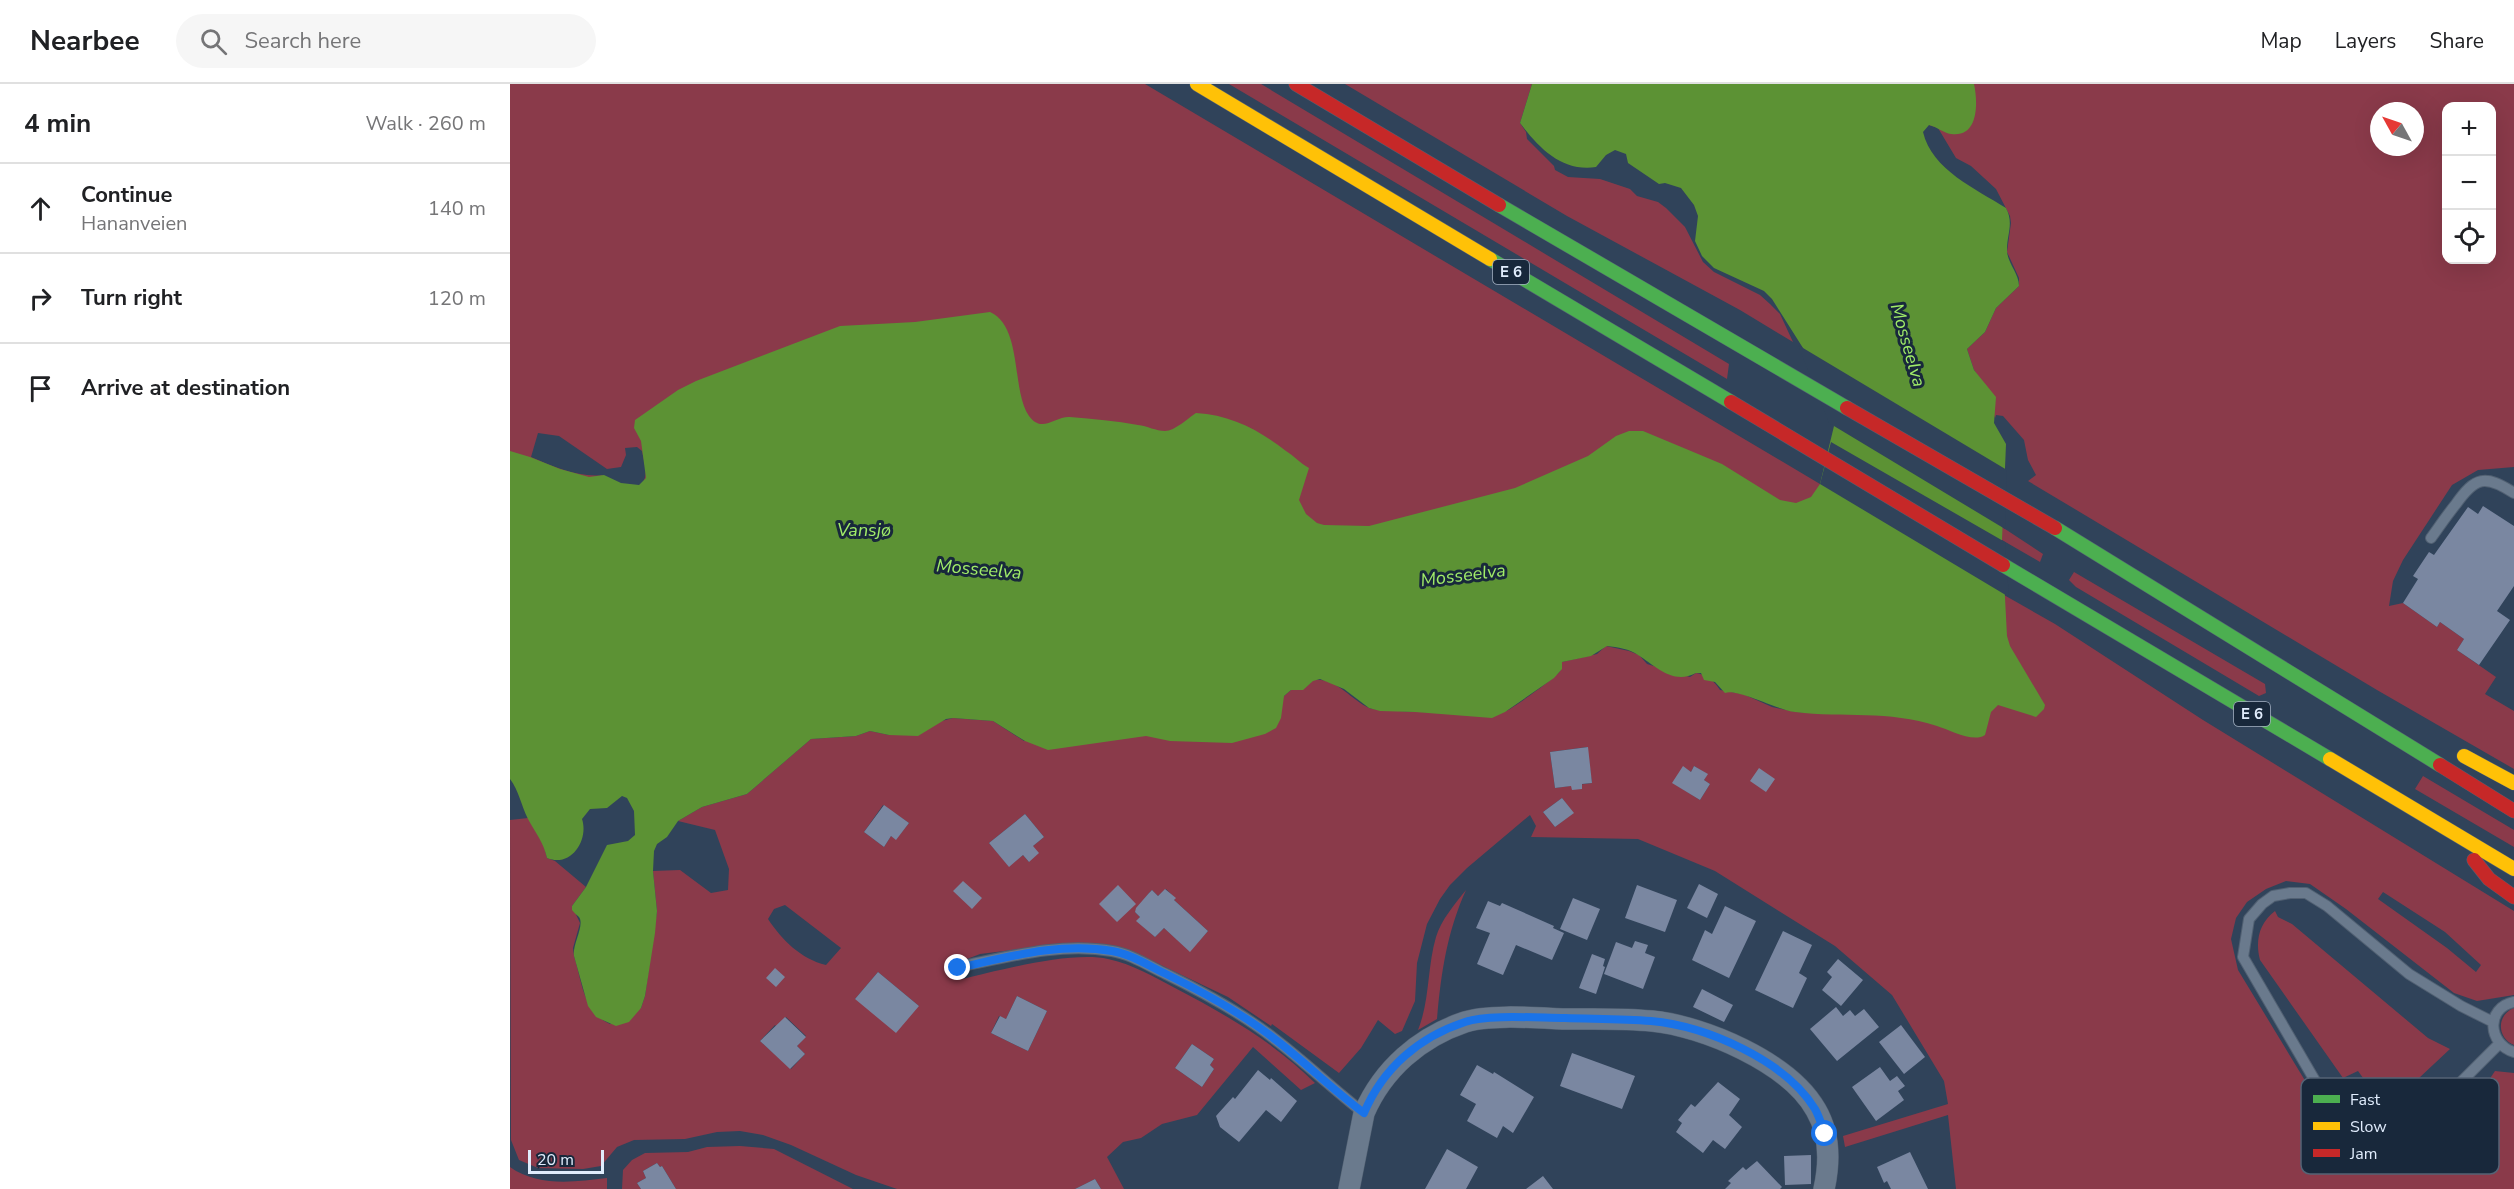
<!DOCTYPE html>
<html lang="en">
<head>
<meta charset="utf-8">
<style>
  :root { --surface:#fff; --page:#f6f6f6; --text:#202124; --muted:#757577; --line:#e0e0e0 }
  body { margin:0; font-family:"Nunito Sans",sans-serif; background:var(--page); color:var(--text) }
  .controls { position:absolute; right:18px; top:18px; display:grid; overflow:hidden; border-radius:12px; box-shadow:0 6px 24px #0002 }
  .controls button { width:54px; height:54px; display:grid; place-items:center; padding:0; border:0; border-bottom:2px solid var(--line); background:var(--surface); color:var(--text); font:30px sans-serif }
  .compass { position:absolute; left:1860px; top:18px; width:54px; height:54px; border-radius:50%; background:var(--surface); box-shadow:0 6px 24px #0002; rotate:310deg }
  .scale { position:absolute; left:18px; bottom:15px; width:76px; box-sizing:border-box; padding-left:6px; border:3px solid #e0ecfc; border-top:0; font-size:16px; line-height:21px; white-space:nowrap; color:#e0ecfc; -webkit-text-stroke:4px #18283b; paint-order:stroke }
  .stop { position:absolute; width:18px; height:18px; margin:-14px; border:4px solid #1a73e8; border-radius:50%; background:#fff }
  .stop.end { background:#1a73e8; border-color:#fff; box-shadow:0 2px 6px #0008 }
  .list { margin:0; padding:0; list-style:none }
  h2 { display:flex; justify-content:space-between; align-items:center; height:78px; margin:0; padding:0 24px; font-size:26px }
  h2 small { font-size:20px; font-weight:400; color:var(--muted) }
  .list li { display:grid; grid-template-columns:39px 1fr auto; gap:18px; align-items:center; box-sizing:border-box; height:90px; padding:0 24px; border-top:2px solid var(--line) }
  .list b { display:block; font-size:22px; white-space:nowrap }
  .list p { margin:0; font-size:20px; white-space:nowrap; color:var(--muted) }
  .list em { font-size:20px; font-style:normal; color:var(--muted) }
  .icon { flex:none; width:33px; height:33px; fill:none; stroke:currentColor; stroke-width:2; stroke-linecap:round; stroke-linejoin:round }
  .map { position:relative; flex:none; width:2004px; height:1105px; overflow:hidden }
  header { display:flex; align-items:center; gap:36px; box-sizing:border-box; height:84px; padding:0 30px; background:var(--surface); border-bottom:2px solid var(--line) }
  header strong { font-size:28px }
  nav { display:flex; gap:33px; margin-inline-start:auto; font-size:21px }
  .search { width:420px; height:54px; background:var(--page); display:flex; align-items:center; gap:15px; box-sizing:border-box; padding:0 21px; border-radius:33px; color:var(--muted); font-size:22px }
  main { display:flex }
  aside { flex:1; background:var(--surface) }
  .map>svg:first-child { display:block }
</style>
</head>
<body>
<header>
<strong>Nearbee</strong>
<div class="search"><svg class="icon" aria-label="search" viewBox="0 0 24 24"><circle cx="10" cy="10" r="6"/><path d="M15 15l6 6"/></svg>Search here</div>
<nav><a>Map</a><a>Layers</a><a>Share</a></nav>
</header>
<main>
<aside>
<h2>4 min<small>Walk · 260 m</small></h2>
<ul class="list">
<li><svg class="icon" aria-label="ahead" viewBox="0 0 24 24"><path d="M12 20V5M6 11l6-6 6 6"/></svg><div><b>Continue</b><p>Hananveien</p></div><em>140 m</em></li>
<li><svg class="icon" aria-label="right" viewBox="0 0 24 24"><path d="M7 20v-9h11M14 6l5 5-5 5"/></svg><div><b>Turn right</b></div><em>120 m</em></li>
<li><svg class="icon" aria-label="arrive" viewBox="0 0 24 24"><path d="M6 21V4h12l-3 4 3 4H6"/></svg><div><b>Arrive at destination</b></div></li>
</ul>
</aside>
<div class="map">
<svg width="2004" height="1105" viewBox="0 0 2004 1105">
  <rect width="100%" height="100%" fill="#30435a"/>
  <path fill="#8a3a4a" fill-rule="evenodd" d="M 0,0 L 635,0 L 1310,400 L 1311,439 L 1063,464 L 132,400 C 139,390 134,378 132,367 L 127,363 L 115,364 L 116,371 L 111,383 L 97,385 L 49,352 L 28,349 L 21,373 C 44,383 69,394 94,391 L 0,437 Z
    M 719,0 L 751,0 L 1219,280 L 1217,295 Z
    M 835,0 L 1022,0 L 1010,39 L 1016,48 L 1017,55 L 1044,82 L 1045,86 L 1058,93 L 1090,95 L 1120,105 L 1127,112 L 1148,118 L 1156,124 L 1175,143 L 1193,178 L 1204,188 L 1250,211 L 1260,220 L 1270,230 L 1283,258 L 1230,226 L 1057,132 Z
    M 1416,0 L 2004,0 L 2004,383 L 1968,386 L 1942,401 L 1893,476 L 1883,497 L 1879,522 L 1893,519 L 1927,543 L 1930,538 L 1954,555 L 1947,566 L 1986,593 L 1975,610 L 2004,627 L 2004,685 L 1867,606 L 1518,397 L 1526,391 L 1518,376 L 1514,356 L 1493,332 L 1486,331 L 1485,334 L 1473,299 L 1464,286 L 1457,265 L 1475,248 L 1486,224 L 1509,202 L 1509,194 L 1497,168 L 1501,139 L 1500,132 L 1486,105 L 1461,82 L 1446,74 L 1428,44 L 1419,41 ZM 1936,22 L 1982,22 L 1982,176 L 1936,176 ZM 1869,27 L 1905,27 L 1905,63 L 1869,63 Z
    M 1492,443 L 1533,470 L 1530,478 L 1492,456 Z
    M 1564,488 L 1755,600 L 1756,609 L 1749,612 L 1566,503 L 1559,496 Z
    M 1487,507 L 1545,540 L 1693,636 L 2004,827 L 2004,911 L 1967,917 L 1944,909 L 1836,825 L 1800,800 L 1776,797 L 1756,805 L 1737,818 L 1726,834 L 1721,855 L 1728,886 L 1825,1046 L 1839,1059 L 1857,1071 L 1874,1075 L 1883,1072 L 1891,1064 L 1907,1059 L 1975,1002 L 1985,987 L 2004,989 L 2004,1105 L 1446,1105 L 1438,1031 L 1335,1063 L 1333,1052 L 1438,1020 L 1434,997 L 1382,911 L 1325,862 L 1205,787 L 1128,755 L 1021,753 L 1026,742 L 1020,731 L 957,784 L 940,801 L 930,815 L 917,840 L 907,879 L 905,917 L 892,947 L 885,950 L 868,936 L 851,964 L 829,989 L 762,940 L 761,942 L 718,913 L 636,874 L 599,861 L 543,861 L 470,870 L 439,882 L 453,895 C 489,886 562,867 598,875 C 622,880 644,893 665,904 C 715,930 765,959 805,999 L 791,1006 L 743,963 L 687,1031 L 652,1040 L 631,1054 L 613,1058 L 597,1073 L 614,1105 L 591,1105 L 585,1095 L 565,1105 L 387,1105 L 346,1091 L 281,1061 L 253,1051 L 230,1047 L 207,1048 L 175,1055 L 124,1056 L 107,1063 L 91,1082 L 73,1085 L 28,1084 L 9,1076 L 1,1056 L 0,736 L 18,734 L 32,754 L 37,774 L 45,777 L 76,803 L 62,822 L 70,839 L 63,864 L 64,872 C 72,897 73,928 100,940 L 131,924 L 135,912 L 147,827 L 143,787 L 170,786 L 201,809 L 218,806 L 219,785 L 205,746 L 168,737 L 192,723 L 237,710 L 301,655 L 346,652 L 360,647 L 379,651 L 443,634 L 483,637 L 514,657 L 774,612 L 781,606 C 791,606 796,604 803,596 C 826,593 840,615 859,624 C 867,628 986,631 996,627 C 1002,625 1048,592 1050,587 C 1052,584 1051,581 1052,578 L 1087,570 L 1096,562 L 1119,567 L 1129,571 L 1137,580 L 1180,593 L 1186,589 C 1196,590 1205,598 1210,606 L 1233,610 L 1262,623 L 1286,628 L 1341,630 ZM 1077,663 L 1082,699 L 1045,704 L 1040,668 ZM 1184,682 L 1197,690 L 1194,696 L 1200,700 L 1190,716 L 1163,699 L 1173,683 L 1181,688 ZM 1052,714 L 1063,729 L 1045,743 L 1033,728 ZM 373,721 L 399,739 L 386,755 L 381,752 L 374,763 L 354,748 ZM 515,730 L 534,753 L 523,762 L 519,778 L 513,771 L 499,782 L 479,759 ZM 656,805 L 665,814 L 664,816 L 698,847 L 680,867 L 654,844 L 645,853 L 627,837 L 630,833 L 625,828 L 639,809 L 642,806 L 648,812 ZM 1873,808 L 1935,848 L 1971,881 L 1966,888 L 1937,864 L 1868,815 ZM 275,821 L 331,864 L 316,881 C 291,875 272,856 258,835 L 264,825 ZM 368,888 L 409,922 L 345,915 ZM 507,912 L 537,927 L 518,967 L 481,949 L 489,932 L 496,935 ZM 276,933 L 296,952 L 287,962 L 295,970 L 281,985 L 250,957 L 265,941 L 267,943 ZM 682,960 L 704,975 L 700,981 L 704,985 L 692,1003 L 665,984 Z
    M 1913,692 L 2004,746 L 2004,763 L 1905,705 Z
    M 956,806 C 937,848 931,889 927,935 L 908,946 C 920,916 917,884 926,853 C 931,836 945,820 956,806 Z
    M 1765,827 L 1768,833 L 1782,840 L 1918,954 L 1940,965 L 1893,1009 L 1880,1009 C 1871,1029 1889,1035 1905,1032 L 1888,1047 L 1875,1053 L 1844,1043 L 1838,1035 L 1846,1015 L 1841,1008 L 1856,998 L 1848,987 L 1833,994 L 1750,876 C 1745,857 1749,839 1765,827 Z
    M 2004,924 L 2004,961 C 1987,954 1986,931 2004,924 Z
    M 230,1062 L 264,1065 L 343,1105 L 166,1105 L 152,1082 L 150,1083 L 147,1079 L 133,1087 L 136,1094 L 127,1099 L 131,1105 L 112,1105 L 113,1086 L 122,1076 L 135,1069 L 178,1068 L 197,1063 Z
    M 0,1083 C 28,1103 64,1098 97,1094 L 97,1105 L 0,1105 Z"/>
  <path fill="#5c9234" d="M 1022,0 L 1464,0 C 1468,18 1469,54 1441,50 C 1434,49 1427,43 1419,41 L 1413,48 C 1422,86 1466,105 1496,124 C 1504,139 1497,150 1497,166 C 1497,179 1509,189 1509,202 L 1486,224 L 1475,248 L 1457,265 L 1464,286 L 1486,313 L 1484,339 L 1496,360 L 1492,456 L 1497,552 L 1500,562 L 1535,621 L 1534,625 L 1526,633 L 1488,621 L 1481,628 L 1475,651 C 1463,659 1440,646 1427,642 C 1378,626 1334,634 1285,628 C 1267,626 1227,604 1215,609 L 1205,598 L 1194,596 L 1191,589 L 1186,589 C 1163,601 1147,583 1128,571 C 1120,565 1107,563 1097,562 L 1081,572 L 1052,578 L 1052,585 L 1044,594 L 995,628 L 982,634 L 905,628 L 870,627 L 859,624 L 834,605 L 810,595 L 803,597 L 793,606 L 781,606 L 774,612 L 771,634 L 766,644 L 755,650 L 722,659 L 660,657 L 636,652 L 538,666 L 515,657 L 483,637 L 443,634 L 436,635 L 408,652 L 379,651 L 360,647 L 346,652 L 301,655 L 237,710 L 192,723 L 168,737 L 157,753 L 147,760 L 144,767 L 143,787 L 147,827 L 145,849 L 135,912 L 131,924 L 119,938 L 106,942 L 86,933 L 78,922 L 64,872 C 62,861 75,841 69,833 C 67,831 64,829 62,826 L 62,822 L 76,803 L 97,761 L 118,757 L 125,751 L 124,727 L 117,714 L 112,712 L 97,724 L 80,725 L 72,735 C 79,756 61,784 37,774 C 33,757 26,750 18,735 C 11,721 9,707 0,695 L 0,367 L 20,373 L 50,385 L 79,393 L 94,391 L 111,399 L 129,401 L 136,394 L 131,357 L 124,344 L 125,336 L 168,306 L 186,297 L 330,242 L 405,238 L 480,228 C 513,243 501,306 519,332 C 532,350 545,332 560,333 C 583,335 606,337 628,341 C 637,342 646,347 655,347 C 665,347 678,334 686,329 C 721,331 749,346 776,367 C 784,372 790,379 799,384 L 789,416 L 796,430 L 807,439 L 814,441 L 859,442 L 1005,404 L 1078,372 L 1106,352 L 1119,347 L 1133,347 L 1212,380 L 1270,416 L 1286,419 L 1301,413 L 1310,400 L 1324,342 L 1293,264 L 1262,215 L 1254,207 L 1204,184 L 1192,172 L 1185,157 L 1188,132 L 1184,121 L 1171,104 L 1155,99 L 1149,100 L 1118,79 L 1116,70 L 1105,66 L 1096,71 L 1086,83 C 1052,88 1029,64 1010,39 Z"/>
  <path fill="#30435a" d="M 1288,261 L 1497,386 L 1495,445 L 1319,339 Z
    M 1321,358 L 1495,458 L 1499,513 L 1310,400 Z"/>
  <path fill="#7a87a1" d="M 1973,422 L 2004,442 L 2004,502 L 1987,527 L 2000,536 L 1969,581 L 1947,566 L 1954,555 L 1930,538 L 1927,543 L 1893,519 L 1908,495 L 1903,492 L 1919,468 L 1924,471 L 1958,423 L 1968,430 Z
    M 1078,663 L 1082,699 L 1072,700 L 1072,705 L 1062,706 L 1061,702 L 1045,704 L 1040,668 Z
    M 1173,682 L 1181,688 L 1184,682 L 1198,690 L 1194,696 L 1200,700 L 1190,716 L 1162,699 Z
    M 1249,684 L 1265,695 L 1256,708 L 1240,697 Z
    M 1052,714 L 1064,729 L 1045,743 L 1033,728 Z
    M 374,721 L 399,739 L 386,756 L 381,752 L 374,763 L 354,748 Z
    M 515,730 L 534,753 L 523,762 L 529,769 L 519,778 L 513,771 L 499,783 L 479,759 Z
    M 453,797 L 472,814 L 462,825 L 443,807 Z
    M 1189,800 L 1208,810 L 1197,834 L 1177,824 Z
    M 608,801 L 626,820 L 607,838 L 589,820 Z
    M 1127,801 L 1167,816 L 1155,848 L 1115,834 Z
    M 655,805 L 666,814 L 664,816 L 698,847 L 680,868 L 654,844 L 645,853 L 626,837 L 630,833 L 625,828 L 626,824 L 639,809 L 642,806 L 648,812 Z
    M 1063,814 L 1090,825 L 1077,856 L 1050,845 Z
    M 978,817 L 990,822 L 992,819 L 1044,842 L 1043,844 L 1054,849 L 1042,876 L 1006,861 L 993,891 L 967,880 L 980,849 L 966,844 Z
    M 1215,822 L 1246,837 L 1219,894 L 1182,876 L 1195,846 L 1202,850 Z
    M 1273,847 L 1302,861 L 1289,889 L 1297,894 L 1283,924 L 1245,906 Z
    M 1125,857 L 1138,861 L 1135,869 L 1145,873 L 1133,905 L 1094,890 L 1106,858 L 1122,864 Z
    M 1082,870 L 1095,875 L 1093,882 L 1095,883 L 1086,910 L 1069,904 Z
    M 1328,875 L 1353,896 L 1331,922 L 1312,906 L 1322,893 L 1317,888 Z
    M 265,884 L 275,893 L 266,903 L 256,894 Z
    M 368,888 L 409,922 L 386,949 L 345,915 Z
    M 1192,905 L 1223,921 L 1214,938 L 1183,923 Z
    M 507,912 L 537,927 L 518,967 L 481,949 L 490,932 L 496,935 Z
    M 1326,923 L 1333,932 L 1340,926 L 1345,932 L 1354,925 L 1369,943 L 1327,977 L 1300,945 Z
    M 275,933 L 296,953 L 287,962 L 295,970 L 280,985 L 250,957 Z
    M 1391,941 L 1415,973 L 1394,990 L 1369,958 Z
    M 682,960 L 704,975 L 700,981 L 704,985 L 692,1003 L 665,984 Z
    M 1062,969 L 1125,992 L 1112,1025 L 1050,1002 Z
    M 967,981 L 983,990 L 984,988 L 1024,1013 L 1003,1049 L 993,1042 L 987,1054 L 957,1037 L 966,1020 L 950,1011 Z
    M 1370,983 L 1380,997 L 1387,992 L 1395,1002 L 1388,1007 L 1394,1016 L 1366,1037 L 1342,1003 Z
    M 748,986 L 760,996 L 761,994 L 787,1017 L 771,1038 L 756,1026 L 729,1058 L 710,1043 L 706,1032 L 723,1013 L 725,1015 Z
    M 1208,998 L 1230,1015 L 1219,1031 L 1232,1043 L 1215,1065 L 1203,1056 L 1193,1069 L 1166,1048 L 1172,1039 L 1168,1036 L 1181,1020 L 1185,1023 Z
    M 937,1065 L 968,1083 L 956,1105 L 915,1105 Z
    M 1400,1068 L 1418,1105 L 1381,1105 L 1377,1097 L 1374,1099 L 1367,1083 Z
    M 1301,1071 L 1301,1100 L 1275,1101 L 1274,1072 Z
    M 1247,1077 L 1272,1103 L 1270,1105 L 1215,1105 L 1221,1099 L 1218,1097 L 1233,1083 L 1236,1086 Z
    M 147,1079 L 150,1083 L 152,1082 L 166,1105 L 131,1105 L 127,1099 L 136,1094 L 133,1087 Z
    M 1033,1092 L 1043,1105 L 1016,1105 Z
    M 585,1095 L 591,1105 L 565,1105 Z"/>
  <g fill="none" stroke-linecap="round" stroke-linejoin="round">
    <g stroke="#516072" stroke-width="12">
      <path id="lane" d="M 1921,454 C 1929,443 1937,431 1946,420 C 1965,393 1975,390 2004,409
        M 448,883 C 498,873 550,858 602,867 C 621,870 639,882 656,890 C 695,909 732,929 766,956 C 796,979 824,1006 854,1029
        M 2004,918 C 1975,924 1978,960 2004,968
        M 1983,938 L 1951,922 L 1899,890 L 1817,822 L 1796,809 L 1780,809 L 1763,812 L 1752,820 L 1739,835 L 1733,873 L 1825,1031 L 1848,1057 L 1871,1063 L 1910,1039 L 1989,960"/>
    </g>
    <g stroke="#516072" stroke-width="22">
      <path id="street" d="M 839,1105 L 854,1029 C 873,985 910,953 955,938 C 979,930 1029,934 1055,935 C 1084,935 1113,934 1142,937 C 1193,942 1279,978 1306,1026 C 1320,1050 1320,1078 1314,1105"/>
    </g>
    <g stroke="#516072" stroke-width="15">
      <path id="fast" d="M 989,121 L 1337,324
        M 980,175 L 1221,318
        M 1545,444 L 1930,681
        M 1493,481 L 1820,675"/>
    </g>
    <g stroke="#516072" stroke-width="15">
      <path id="slow" d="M 687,0 L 980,175
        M 1954,672 L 2004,699
        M 1820,675 L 2004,785"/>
    </g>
    <g stroke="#516072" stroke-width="15">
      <path id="jam" d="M 786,0 L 989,121
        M 1221,318 L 1493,481
        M 1337,324 L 1545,444
        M 1930,681 L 2004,727
        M 1964,776 L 1979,795 L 2004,813"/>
    </g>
    <use href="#lane" stroke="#6a7a8d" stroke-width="10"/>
    <use href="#street" stroke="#6a7a8d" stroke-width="21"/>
    <use href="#fast" stroke="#4caf50" stroke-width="14"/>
    <use href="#slow" stroke="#ffc107" stroke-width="14"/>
    <use href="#jam" stroke="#c62828" stroke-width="14"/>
  </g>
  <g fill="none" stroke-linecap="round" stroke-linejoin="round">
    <path stroke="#1a73e8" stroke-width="8" d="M 448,884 C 498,873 550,858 602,867 C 621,870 639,882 656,890 C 695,909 732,929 766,956 C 796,979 823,1006 854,1029 C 873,984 909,953 955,938 C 978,930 1029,934 1055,934 C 1083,935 1112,935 1141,937 C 1196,942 1275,976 1305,1025 C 1309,1032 1312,1042 1315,1050"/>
  </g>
  <g text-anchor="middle" stroke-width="6" stroke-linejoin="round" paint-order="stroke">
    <g fill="#18283b" stroke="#a4b1c2" stroke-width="1.5">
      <rect x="983" y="176" width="36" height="24" rx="4.5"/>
      <rect x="1724" y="618" width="36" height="24" rx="4.5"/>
    </g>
    <g font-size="15" font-weight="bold" fill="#e0ecfc">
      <text x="1001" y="193">E 6</text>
      <text x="1742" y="635">E 6</text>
    </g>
    <g font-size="18" font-style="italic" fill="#a1ed69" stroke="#18283b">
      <text transform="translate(1398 261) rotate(74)" y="6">Mosseelva</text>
      <text x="354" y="452">Vansjø</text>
      <text transform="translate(469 485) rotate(5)" y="6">Mosseelva</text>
      <text transform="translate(953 491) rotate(-7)" y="6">Mosseelva</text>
    </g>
  </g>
  <rect x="1791" y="994" width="198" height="96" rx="9" fill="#18283b" stroke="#546375" stroke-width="1.5"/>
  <rect x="1803" y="1011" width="27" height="8" fill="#4caf50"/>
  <rect x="1803" y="1038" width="27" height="8" fill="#ffc107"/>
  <rect x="1803" y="1065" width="27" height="8" fill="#c62828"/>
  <g font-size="16" fill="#e0ecfc">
    <text x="1840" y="1021">Fast</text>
    <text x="1840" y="1048">Slow</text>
    <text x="1840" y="1075">Jam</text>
  </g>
</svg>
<div class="controls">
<button>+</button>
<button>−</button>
<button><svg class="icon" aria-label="locate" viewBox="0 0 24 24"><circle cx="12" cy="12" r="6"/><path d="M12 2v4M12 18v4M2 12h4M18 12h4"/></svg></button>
</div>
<svg class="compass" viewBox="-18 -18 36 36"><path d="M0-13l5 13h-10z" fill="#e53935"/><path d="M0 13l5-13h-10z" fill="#757577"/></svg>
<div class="scale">20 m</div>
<div class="stop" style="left:1315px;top:1050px"></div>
<div class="stop end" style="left:448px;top:884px"></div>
</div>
</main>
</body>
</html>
